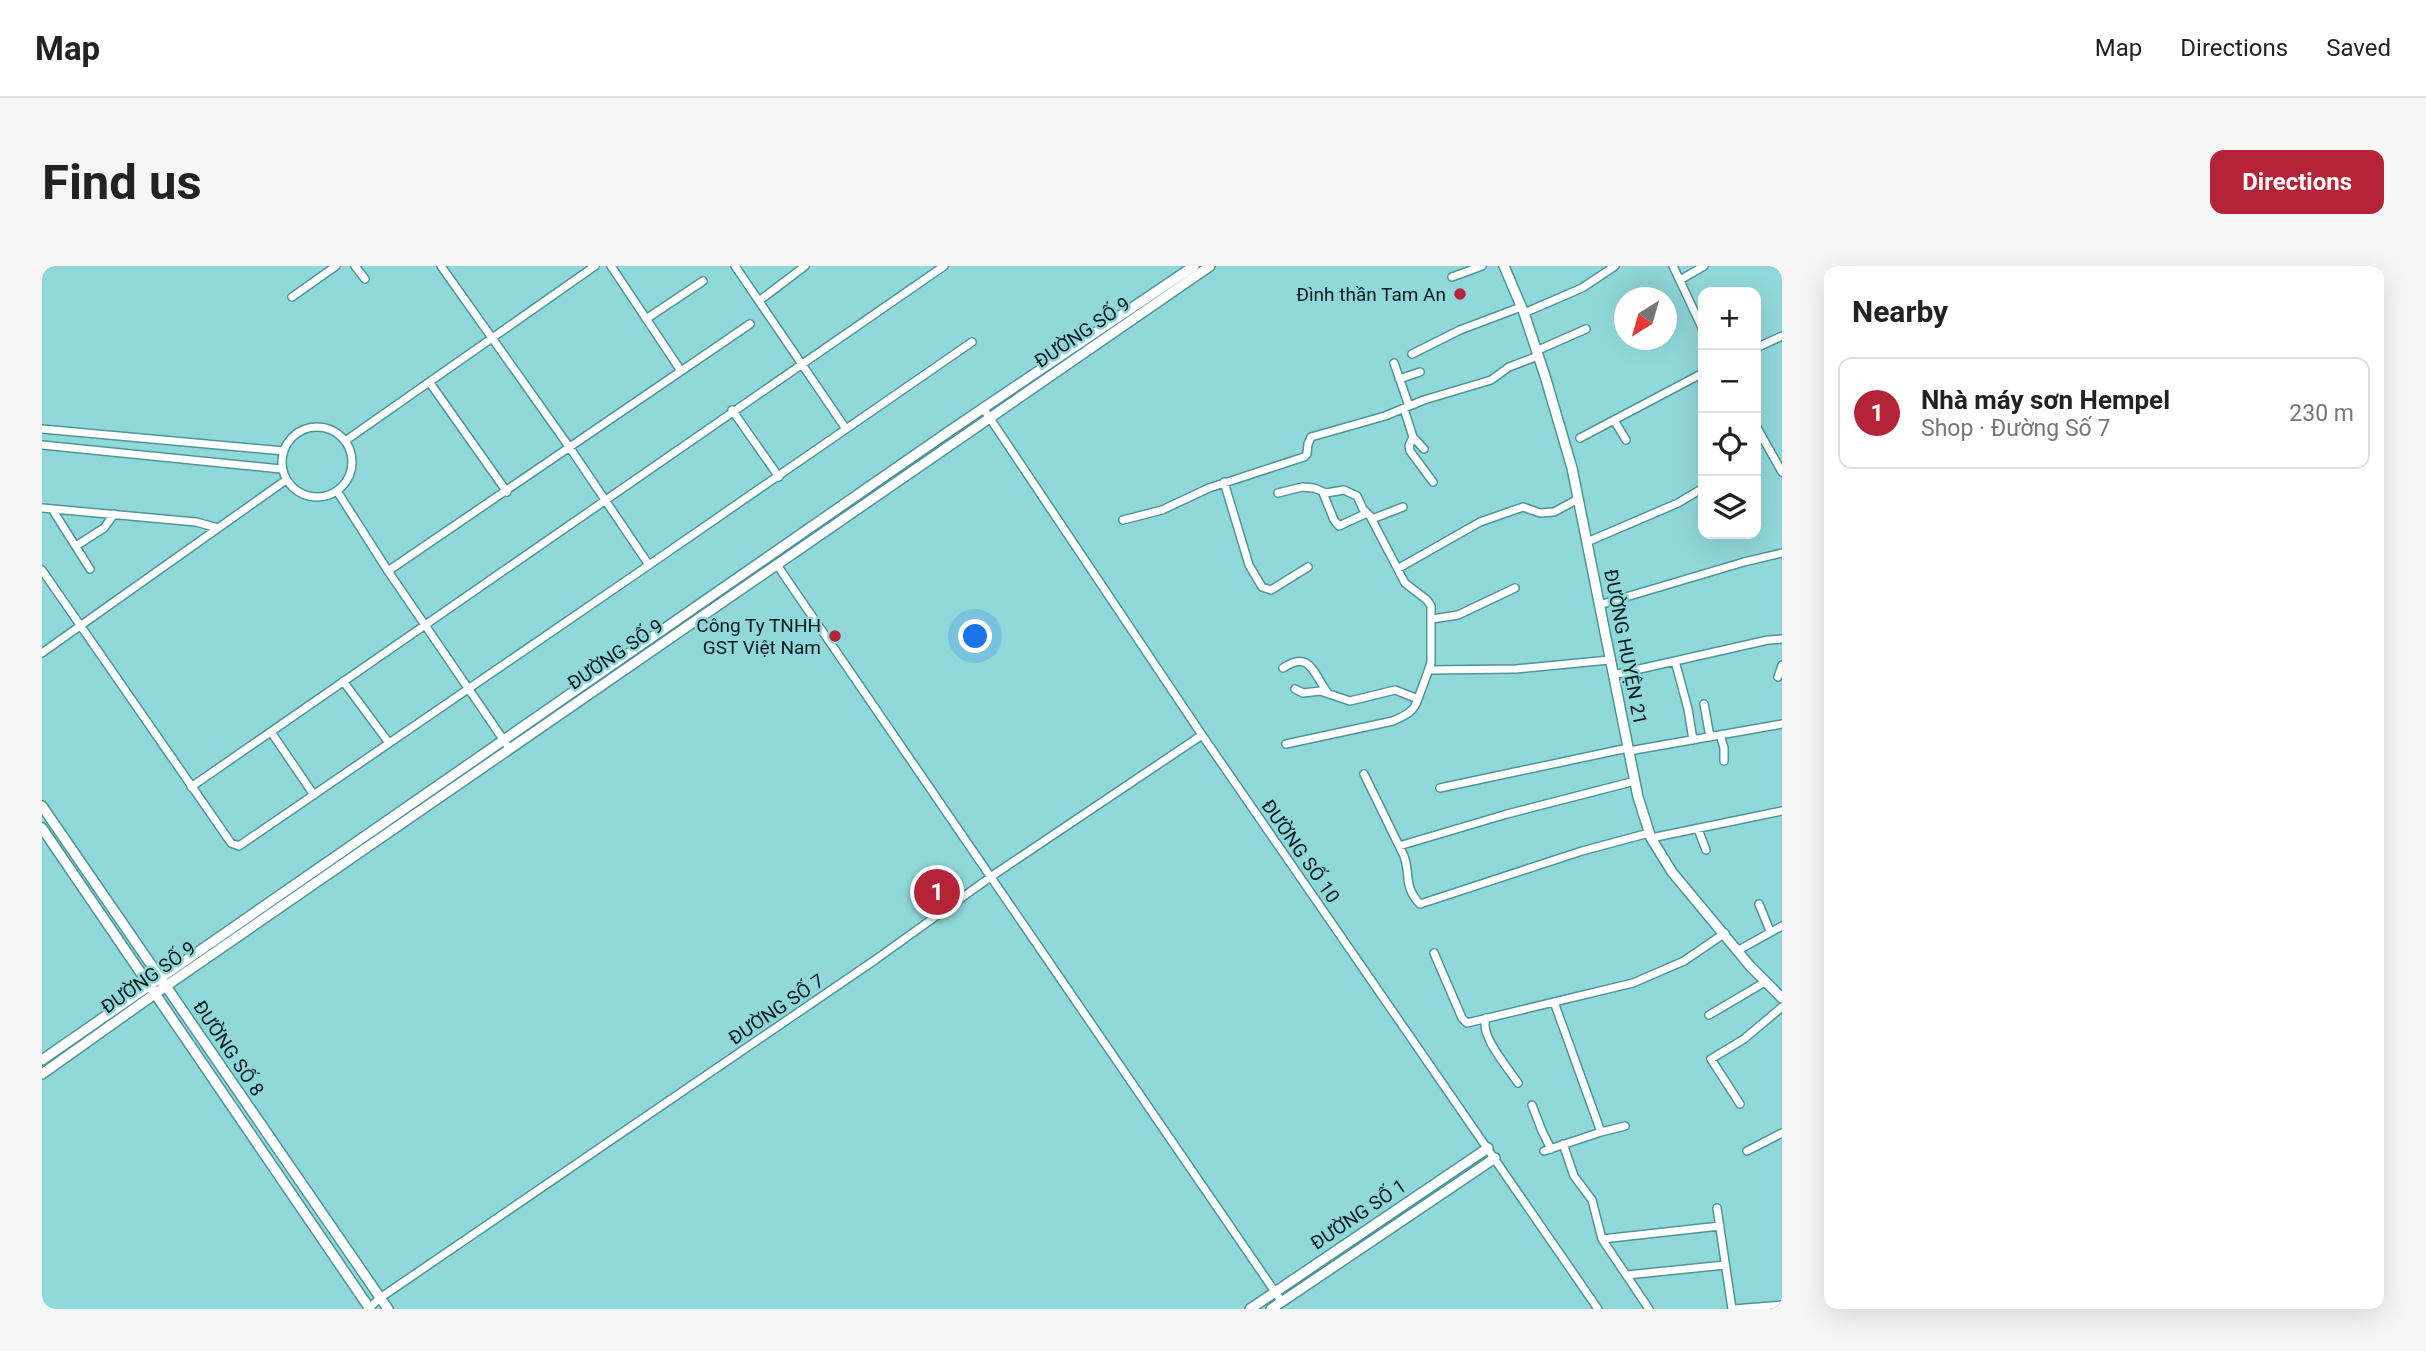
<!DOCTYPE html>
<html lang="en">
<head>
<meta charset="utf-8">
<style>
  :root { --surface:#fff; --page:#f6f6f6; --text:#222; --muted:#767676; --line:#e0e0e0; --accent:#b52339 }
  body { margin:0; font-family:Roboto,sans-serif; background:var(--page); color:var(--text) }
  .controls { position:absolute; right:21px; top:21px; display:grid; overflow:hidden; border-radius:14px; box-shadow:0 7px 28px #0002 }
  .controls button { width:63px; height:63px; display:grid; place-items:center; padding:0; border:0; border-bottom:2px solid var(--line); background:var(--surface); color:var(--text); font:35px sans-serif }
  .compass { position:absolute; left:1572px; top:21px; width:63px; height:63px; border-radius:50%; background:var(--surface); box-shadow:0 7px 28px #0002; rotate:217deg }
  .you { position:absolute; left:934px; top:371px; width:24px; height:24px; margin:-18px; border:5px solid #fff; border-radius:50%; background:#1a73e8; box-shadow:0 0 0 10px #1a73e833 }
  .badge { display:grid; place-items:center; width:46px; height:46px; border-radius:50%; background:var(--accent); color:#fff; font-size:23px; font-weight:700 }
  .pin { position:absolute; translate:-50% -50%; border:4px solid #fff; box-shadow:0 2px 7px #0006 }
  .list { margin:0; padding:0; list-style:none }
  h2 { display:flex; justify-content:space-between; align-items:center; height:91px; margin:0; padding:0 28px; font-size:30px }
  h2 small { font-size:23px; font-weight:400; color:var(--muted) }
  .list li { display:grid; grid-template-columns:46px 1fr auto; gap:21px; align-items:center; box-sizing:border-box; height:112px; margin:0 14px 14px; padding:0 14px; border:2px solid var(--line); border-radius:14px }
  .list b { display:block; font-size:26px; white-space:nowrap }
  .list p { margin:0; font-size:23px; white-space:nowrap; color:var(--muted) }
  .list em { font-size:23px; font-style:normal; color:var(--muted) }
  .icon { flex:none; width:38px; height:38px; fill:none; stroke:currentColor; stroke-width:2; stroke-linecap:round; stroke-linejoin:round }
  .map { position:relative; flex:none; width:1740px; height:1043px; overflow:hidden; border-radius:14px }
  header { display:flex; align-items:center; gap:42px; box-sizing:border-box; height:98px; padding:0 35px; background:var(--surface); border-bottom:2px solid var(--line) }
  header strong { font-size:33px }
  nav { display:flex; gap:38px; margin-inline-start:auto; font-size:24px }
  .intro { display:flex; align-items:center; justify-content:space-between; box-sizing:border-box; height:168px; padding:0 42px }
  h1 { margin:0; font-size:49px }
  .button { padding:18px 32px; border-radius:14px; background:var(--accent); color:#fff; font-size:24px; font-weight:700 }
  main { display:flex; gap:42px; padding:0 42px }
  aside { flex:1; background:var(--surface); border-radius:14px; box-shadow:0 7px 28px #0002 }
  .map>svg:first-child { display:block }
</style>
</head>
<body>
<header>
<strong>Map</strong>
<nav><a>Map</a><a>Directions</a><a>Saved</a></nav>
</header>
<div class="intro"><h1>Find us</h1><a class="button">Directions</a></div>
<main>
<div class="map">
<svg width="1740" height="1043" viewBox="0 0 1740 1043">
  <rect width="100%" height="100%" fill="#91d8db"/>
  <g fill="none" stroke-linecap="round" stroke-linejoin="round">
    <g stroke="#4e9598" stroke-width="10">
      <path id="minor" d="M 313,0 L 323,13
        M 569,0 L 639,105
        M 693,0 L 804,163
        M 1631,0 L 1661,64
        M 1410,11 L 1440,0
        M 1638,14 L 1662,0
        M 250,31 L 294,0
        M 717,35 L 763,0
        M 1482,47 L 1540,22 L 1573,0
        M 604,53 L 661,15
        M 1714,82 L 1740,70
        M 1494,85 L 1544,63
        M 1370,88 L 1418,64 L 1479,41
        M 1352,97 L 1367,140
        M 1357,113 L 1378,106
        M 388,117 L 465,226
        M 941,142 L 1160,469 L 1556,1043
        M 1362,143 L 1371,171 L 1382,183
        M 690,144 L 737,211
        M 1572,154 L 1584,174
        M 1714,160 L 1740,206
        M240 196a35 35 0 1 1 70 0a35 35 0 1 1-70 0Z
        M 0,163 L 242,185
        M 1371,171 L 1367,180 L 1368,185 L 1391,216
        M 1538,172 L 1661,107
        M 303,175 L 553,0
        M 0,179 L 239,203
        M 1182,216 L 1207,299 L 1220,321 L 1229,324 L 1266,301
        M 295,225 L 346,305 L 467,482
        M 1236,227 L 1260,221 L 1272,222 L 1284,227 L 1302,224 L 1315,230 L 1321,243 L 1328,250 L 1363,317 L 1385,334 L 1389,340 L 1389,397 L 1376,433 L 1353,424 L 1308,435 L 1278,425 L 1261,427 L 1253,423
        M 1281,227 L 1292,254 L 1297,260 L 1325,247
        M 0,242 L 154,256 L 176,262
        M 10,243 L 48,303
        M 1330,253 L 1361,241
        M 1081,254 L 1120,244 L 1167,222 L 1262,191 L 1265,188 L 1266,178 L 1269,171 L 1343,150 L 1382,134 L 1449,114 L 1467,101 L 1496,90
        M 1545,276 L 1636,237 L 1661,222
        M 34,280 L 62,262 L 72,248
        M 607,299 L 930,76
        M 735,299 L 1240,1036
        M 1357,302 L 1438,256 L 1481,241 L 1498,247 L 1512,246 L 1536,233
        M 0,304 L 189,577 L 197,580 L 607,299 L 528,182 L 399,0
        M 346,305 L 708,58
        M 1557,339 L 1702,296 L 1740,287
        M 1390,353 L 1416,349 L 1473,322
        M 0,387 L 244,214
        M 1633,395 L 1646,443 L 1651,474
        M 1241,402 C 1267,384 1271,406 1285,426
        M 1387,404 L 1474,403 L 1567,394
        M 1571,409 L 1726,374 L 1740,373
        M 1736,411 L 1740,399
        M 301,415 L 347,477
        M 1662,438 L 1668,471
        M 229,466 L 272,529
        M 1678,469 L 1682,482 L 1682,495
        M 1244,478 L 1351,455 C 1364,449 1372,446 1376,433
        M 1587,485 L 1740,458
        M 1322,508 L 1362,590 C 1369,610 1361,620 1378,638 L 1540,585 L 1607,567
        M 149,521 L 902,0
        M 1398,522 L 1586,482
        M 1656,563 L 1664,584
        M 1609,572 L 1740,545
        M 1357,580 L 1465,548 L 1593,515
        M 1717,638 L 1728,665
        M 1695,685 L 1740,660
        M 1392,687 L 1420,752 L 1425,757 L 1591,717 L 1642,695 L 1683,667
        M 1512,736 L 1559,866
        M 1667,749 L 1723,716
        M 1444,752 C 1437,769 1466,802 1476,817
        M 1698,838 L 1669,793 L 1702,773 L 1740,741
        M 1490,839 L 1500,865 L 1509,883
        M 1521,878 L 1532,910 L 1550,934 L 1560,973 L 1607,1043
        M 1502,885 L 1559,866 L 1583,860
        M 1705,885 L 1740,867
        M 1675,942 L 1690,1043
        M 1560,973 L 1678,960
        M 1585,1009 L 1683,999
        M 326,1043 L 338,1032 L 833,694 L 950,610 L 1160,469
        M 1692,1043 L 1740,1039"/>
    </g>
    <g stroke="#4e9598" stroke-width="12">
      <path id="tertiary" d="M 1462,0 L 1482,47 L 1503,110 L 1530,202 L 1596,531 L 1609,572 L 1630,606 L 1708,700 L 1740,732
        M 0,540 L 346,1043
        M 0,562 L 328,1043
        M 0,794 L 909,164 L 1152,0
        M 0,808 L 124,720 L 1168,0
        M 1208,1043 L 1446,882
        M 1229,1043 L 1453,892"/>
    </g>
    <use href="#minor" stroke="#fff" stroke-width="7"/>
    <use href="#tertiary" stroke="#fff" stroke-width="9"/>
  </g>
  <g fill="#b52339" stroke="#91d8db" stroke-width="2.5">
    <circle cx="1418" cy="28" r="7"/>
    <circle cx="793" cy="370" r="7"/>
  </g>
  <g text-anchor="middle" stroke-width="5" stroke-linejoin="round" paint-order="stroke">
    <g font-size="19" fill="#00191b" stroke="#91d8db" text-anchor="end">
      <text x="1404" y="35">Đình thần Tam An</text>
      <text x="779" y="366">Công Ty TNHH<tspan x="779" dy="22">GST Việt Nam</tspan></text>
    </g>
    <g font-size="19" fill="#00191b" stroke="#91d8db">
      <text transform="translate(1040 66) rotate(-34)" y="7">ĐƯỜNG SỐ 9</text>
      <text transform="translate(1584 381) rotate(79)" y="7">ĐƯỜNG HUYỆN 21</text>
      <text transform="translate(573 388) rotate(-34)" y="7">ĐƯỜNG SỐ 9</text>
      <text transform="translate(1259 585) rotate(55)" y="7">ĐƯỜNG SỐ 10</text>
      <text transform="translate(106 711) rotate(-35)" y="7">ĐƯỜNG SỐ 9</text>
      <text transform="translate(734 743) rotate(-34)" y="7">ĐƯỜNG SỐ 7</text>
      <text transform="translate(187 782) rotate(56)" y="7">ĐƯỜNG SỐ 8</text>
      <text transform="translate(1316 948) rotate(-34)" y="7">ĐƯỜNG SỐ 1</text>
    </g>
  </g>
</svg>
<div class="controls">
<button>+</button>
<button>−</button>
<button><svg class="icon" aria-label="locate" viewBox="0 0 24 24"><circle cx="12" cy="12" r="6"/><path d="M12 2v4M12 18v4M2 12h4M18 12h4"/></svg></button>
<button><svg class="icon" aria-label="layers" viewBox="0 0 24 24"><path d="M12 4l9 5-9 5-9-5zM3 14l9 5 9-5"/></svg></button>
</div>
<svg class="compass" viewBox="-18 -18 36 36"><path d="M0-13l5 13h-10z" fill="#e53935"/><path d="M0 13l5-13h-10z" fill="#767676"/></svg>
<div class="you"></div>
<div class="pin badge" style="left:895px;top:626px">1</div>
</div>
<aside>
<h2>Nearby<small></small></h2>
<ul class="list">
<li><span class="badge">1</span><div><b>Nhà máy sơn Hempel</b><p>Shop · Đường Số 7</p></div><em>230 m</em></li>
</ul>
</aside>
</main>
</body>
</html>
